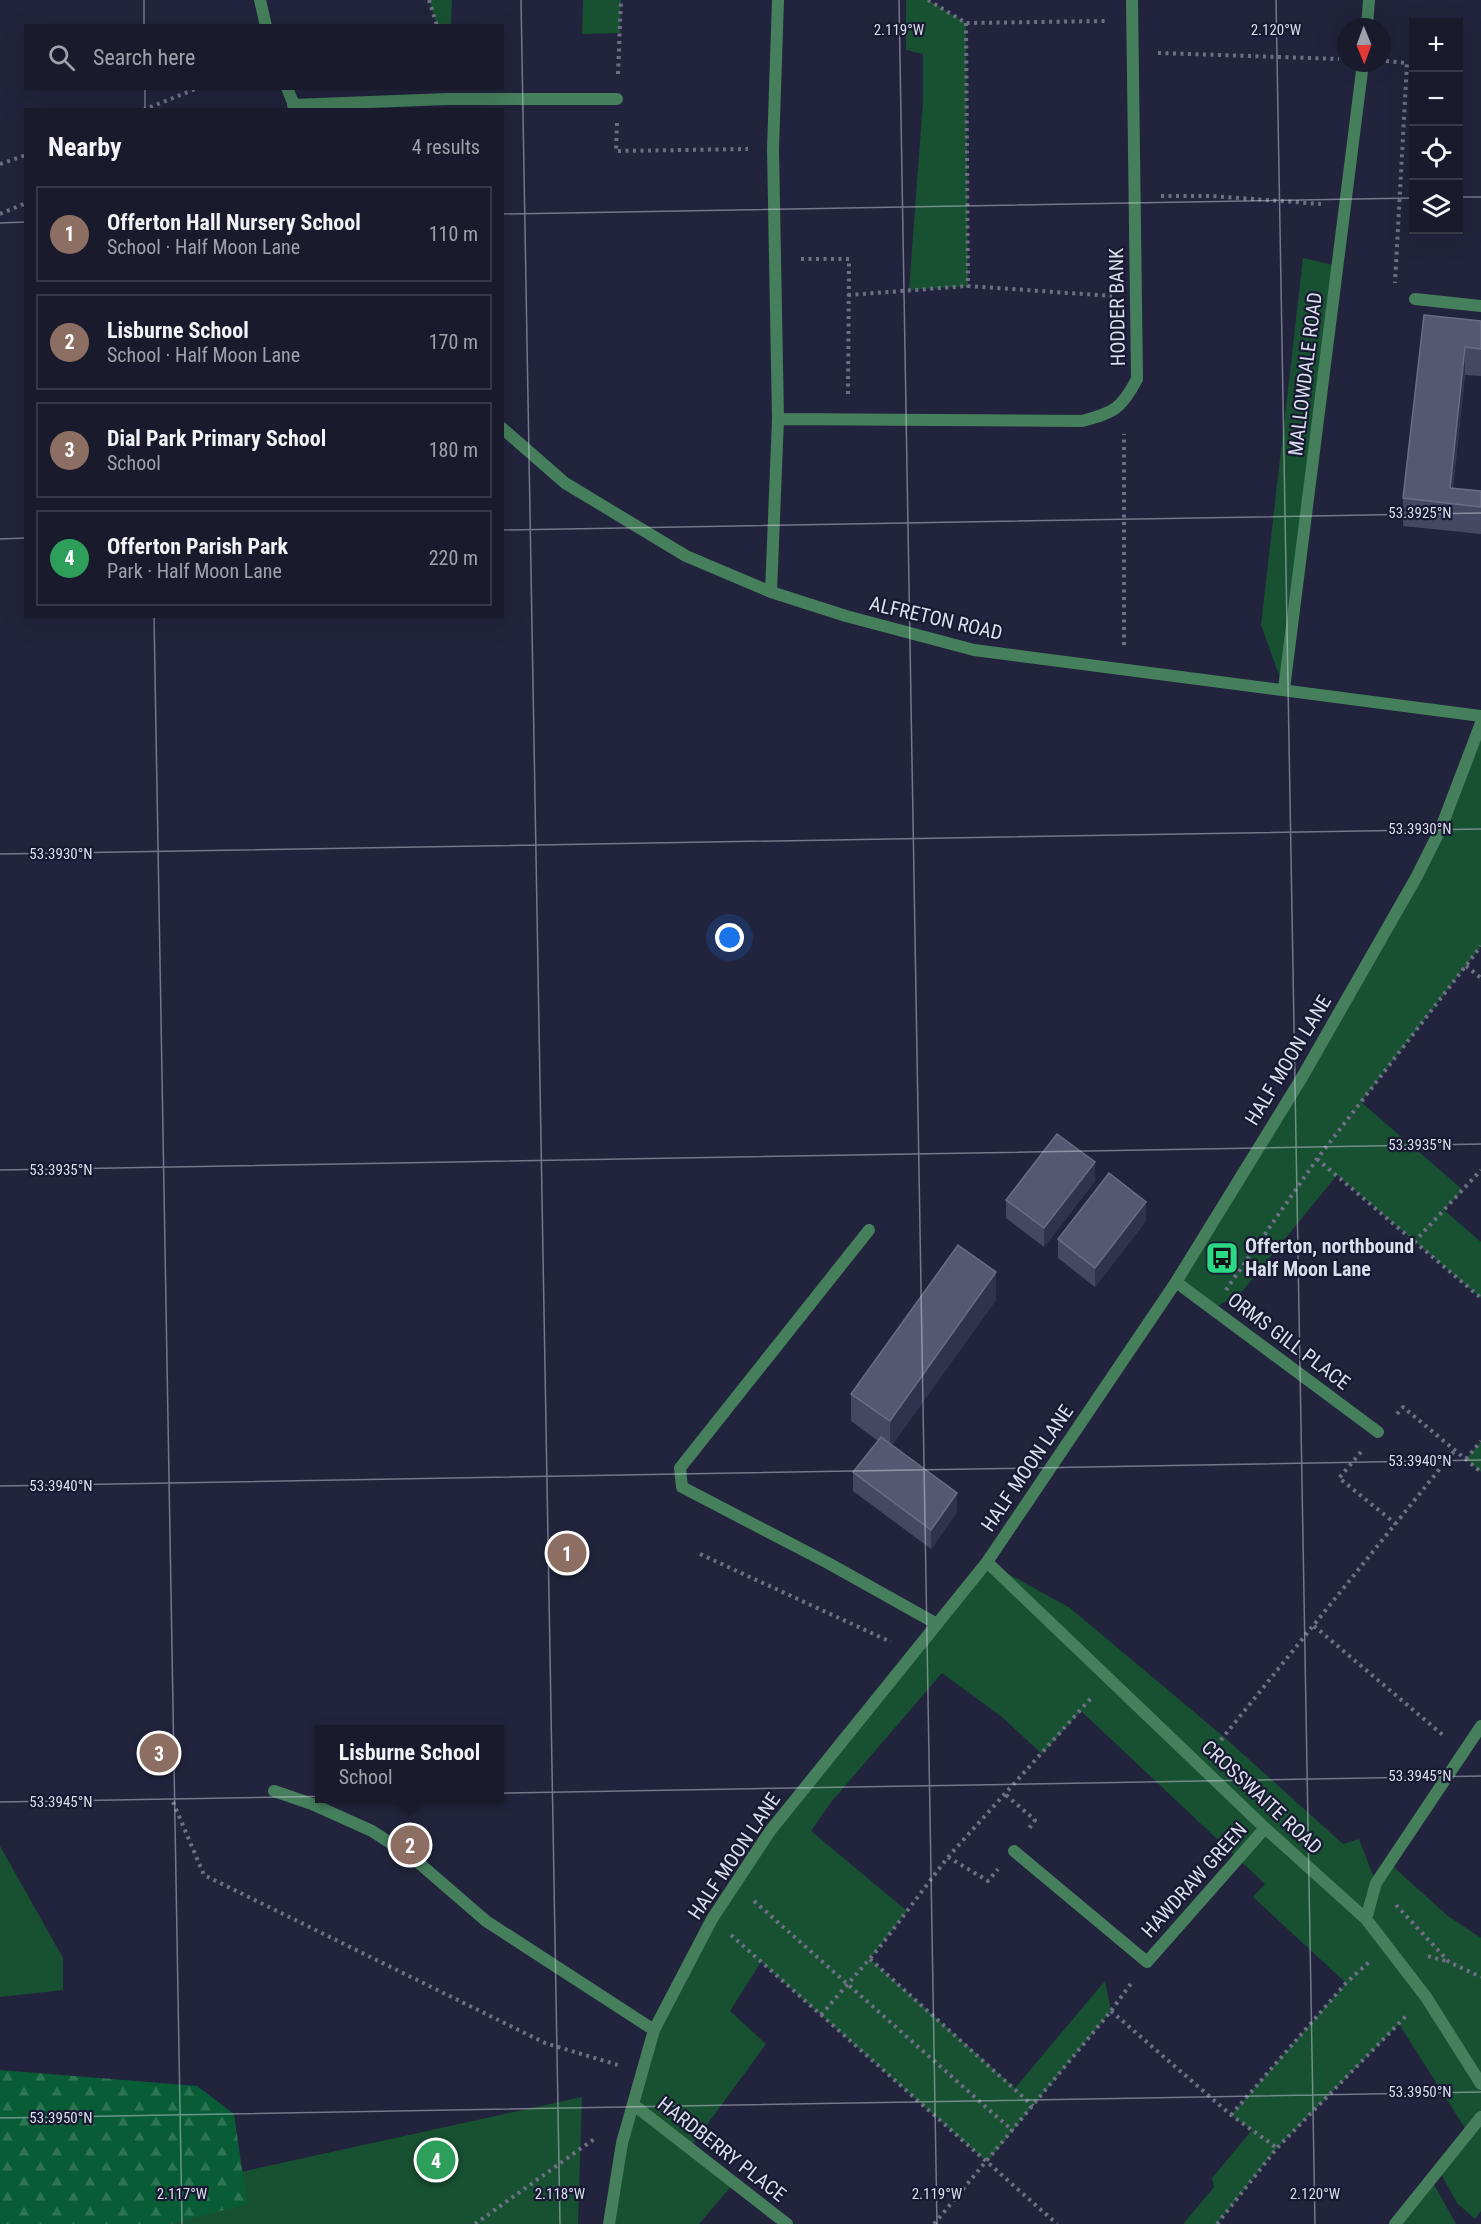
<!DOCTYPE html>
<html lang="en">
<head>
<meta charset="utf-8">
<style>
  :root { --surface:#191b2d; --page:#262839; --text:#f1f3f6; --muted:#9fa1aa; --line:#373949; --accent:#db2777 }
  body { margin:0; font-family:"Roboto Condensed",sans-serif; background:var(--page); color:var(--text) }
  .controls { position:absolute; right:18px; top:18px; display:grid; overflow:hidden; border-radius:0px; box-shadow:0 6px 24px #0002 }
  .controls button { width:54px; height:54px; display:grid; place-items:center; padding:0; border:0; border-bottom:2px solid var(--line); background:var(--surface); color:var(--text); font:30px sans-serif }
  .compass { position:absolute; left:1337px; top:18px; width:54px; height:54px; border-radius:50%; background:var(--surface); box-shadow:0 6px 24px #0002; rotate:179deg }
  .you { position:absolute; left:730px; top:938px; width:21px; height:21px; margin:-15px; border:4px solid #fff; border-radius:50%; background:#1a73e8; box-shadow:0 0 0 9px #1a73e833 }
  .badge { display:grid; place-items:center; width:39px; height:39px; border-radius:50%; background:var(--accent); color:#fff; font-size:20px; font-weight:700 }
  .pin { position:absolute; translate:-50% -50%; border:3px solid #fff; box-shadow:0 2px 6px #0006 }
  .popup { position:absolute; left:315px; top:1725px; width:189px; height:78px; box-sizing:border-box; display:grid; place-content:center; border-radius:0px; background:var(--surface); filter:drop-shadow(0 2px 4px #0005); font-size:20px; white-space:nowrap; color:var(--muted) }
  .popup b { font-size:22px; color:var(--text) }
  .popup::after { content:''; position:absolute; left:50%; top:100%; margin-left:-12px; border:12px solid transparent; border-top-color:var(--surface) }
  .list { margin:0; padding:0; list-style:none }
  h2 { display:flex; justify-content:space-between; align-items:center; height:78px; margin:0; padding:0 24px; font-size:26px }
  h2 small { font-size:20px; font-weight:400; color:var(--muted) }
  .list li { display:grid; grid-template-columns:39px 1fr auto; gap:18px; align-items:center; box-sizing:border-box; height:96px; margin:0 12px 12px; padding:0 12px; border:2px solid var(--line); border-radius:0px }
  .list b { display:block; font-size:22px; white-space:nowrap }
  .list p { margin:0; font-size:20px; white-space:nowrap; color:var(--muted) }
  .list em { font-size:20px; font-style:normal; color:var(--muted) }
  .icon { flex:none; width:33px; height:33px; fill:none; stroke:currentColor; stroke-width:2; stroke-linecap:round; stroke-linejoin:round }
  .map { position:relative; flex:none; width:1481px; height:2224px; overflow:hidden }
  .search { position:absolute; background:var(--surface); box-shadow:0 6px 24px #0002; left:24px; top:24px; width:480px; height:66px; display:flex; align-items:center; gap:15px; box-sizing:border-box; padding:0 21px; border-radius:0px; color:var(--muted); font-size:22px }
  .panel { position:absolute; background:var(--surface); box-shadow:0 6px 24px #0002; left:24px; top:108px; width:480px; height:510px; border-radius:0px }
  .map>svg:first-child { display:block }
</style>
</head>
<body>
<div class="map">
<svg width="1481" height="2224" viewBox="0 0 1481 2224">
  <defs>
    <pattern id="forest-firs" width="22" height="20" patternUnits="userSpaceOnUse" patternTransform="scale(1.5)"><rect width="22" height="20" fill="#095d36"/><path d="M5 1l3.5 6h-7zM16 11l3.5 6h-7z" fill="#2c7453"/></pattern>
  </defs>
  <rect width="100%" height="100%" fill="#21243c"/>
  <path fill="#185032" d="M 429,0 L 452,0 L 451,25 L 437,25 Z
    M 583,0 L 621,0 L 620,33 L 582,34 Z
    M 906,0 L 928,0 L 966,23 L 968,286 L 909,290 L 923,101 L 923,54 L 906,50 Z
    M 1303,258 L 1338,266 L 1284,689 L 1261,625 Z
    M 1481,723 L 1481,946 L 1361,1102 L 1463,1190 L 1444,1210 L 1481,1242 L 1481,1298 L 1337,1175 L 1240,1294 L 1214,1308 L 1176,1282 L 1417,876 Z
    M 1481,1441 L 1481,1472 L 1466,1459 Z
    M 987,1562 L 1070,1608 L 1224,1737 L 1343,1844 L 1359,1839 L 1376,1883 L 1389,1863 L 1448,1916 L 1481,1938 L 1481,2211 L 1475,2219 L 1457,2203 L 1439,2170 L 1468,2133 L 1399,2024 L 1277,2148 L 1217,2224 L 1183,2224 L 1214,2187 L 1212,2178 L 1252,2130 L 1231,2115 L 1346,1983 L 1253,1897 L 1265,1884 L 1081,1711 L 1042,1754 L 1002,1717 L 942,1673 L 832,1801 L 811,1831 L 907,1911 L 870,1959 L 1015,2088 L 1105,1981 L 1111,2011 L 987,2162 L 761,1962 L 730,2011 L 766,2044 L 690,2148 L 734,2183 L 699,2224 L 609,2224 L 654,2030 L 712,1919 L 770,1831 Z
    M 0,1846 L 63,1958 L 63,1990 L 0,1997 Z
    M 582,2097 L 578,2224 L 4,2224 Z
    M 1431,2179 L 1456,2224 L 1395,2224 Z"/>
  <path fill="url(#forest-firs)" d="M 0,2070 L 197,2086 L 234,2114 L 247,2204 L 170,2224 L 0,2224 Z"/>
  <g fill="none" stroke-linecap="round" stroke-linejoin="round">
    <path stroke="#6d7085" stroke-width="4" stroke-dasharray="3 4.5" stroke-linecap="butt" d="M 429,0 L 437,26
      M 928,0 L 966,23 L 1108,21
      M 966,23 L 968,286 L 1112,296
      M 1158,53 L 1339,59
      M 1386,61 L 1407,63 L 1395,283
      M 618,74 L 621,0
      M 143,110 L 198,88
      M 617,123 L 616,151 L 748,149
      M 0,164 L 26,155
      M 1161,196 L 1212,196 L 1321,204
      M 0,214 L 26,203
      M 801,259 L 849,259 L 848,396
      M 848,295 L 968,286
      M 1124,645 L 1124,434
      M 1466,966 L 1481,978
      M 1317,1159 L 1481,1298
      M 1414,1242 L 1481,1170
      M 1226,1290 L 1317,1159 L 1481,946
      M 1397,1414 L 1403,1407 L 1481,1472
      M 1361,1452 L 1339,1478 L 1396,1524
      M 1466,1459 L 1481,1441
      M 700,1554 L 891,1642
      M 1314,1626 L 1444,1736
      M 1216,1746 L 1455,1450
      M 1006,1795 L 1035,1820 L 1028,1830
      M 173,1802 L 204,1875 L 545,2043 L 618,2065
      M 948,1857 L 988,1881 L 998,1869
      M 754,1901 L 1013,2131
      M 1396,1905 L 1449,1962 L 1481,1977
      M 731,1935 L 1057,2224
      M 1428,1956 L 1449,1962
      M 870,1959 L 1033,2106
      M 1111,2011 L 1231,2115 L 1277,2148
      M 821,2015 L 879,1948 L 948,1857 L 1092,1697
      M 1231,2115 L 1346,1983 L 1369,1962
      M 475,2224 L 597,2137
      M 934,2224 L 1111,2011 L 1132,1982
      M 1217,2224 L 1277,2148 L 1408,2014"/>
    <path stroke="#457f5c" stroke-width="12" d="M 1415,299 L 1481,306
      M 869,1230 L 680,1468 L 682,1487 L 828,1563 L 937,1624
      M 274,1791 L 312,1804 L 372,1831 L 412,1857 L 486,1921 L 654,2030"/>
    <path stroke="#457f5c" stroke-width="12" d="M 260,0 L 266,26
      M 1367,27 L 1369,0
      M 287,88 L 296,110
      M 293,105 L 447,99 L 617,99
      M 778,419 L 1082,421 C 1114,413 1122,408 1137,379 L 1132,0
      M 502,428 L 565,483 L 686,556 L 771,592 L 846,616 L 974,650 L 1481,716
      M 771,592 L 778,419 L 773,149 L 778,0
      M 1284,689 L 1363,63
      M 1176,1282 L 1378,1432
      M 987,1562 L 1265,1828 L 1366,1919 L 1426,1997 L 1481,2084
      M 1014,1851 L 1147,1962 L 1265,1828
      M 1366,1919 L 1376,1883 L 1481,1726
      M 634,2105 L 787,2224
      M 609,2224 L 622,2143 L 654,2030 L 712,1919 L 770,1831 L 987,1562 L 1176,1282 L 1301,1079 L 1417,876 L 1441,828 L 1481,723
      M 1395,2224 L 1481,2117"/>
  </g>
  <path fill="#454862" d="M 1424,315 L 1481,321 L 1481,376 L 1465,375 L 1453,488 L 1481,491 L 1481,534 L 1403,526 L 1403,498 Z
    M 1095,1181 L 1044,1247 L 1006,1218 L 1006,1200 Z
    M 1146,1221 L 1095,1287 L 1058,1258 L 1058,1239 Z
    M 996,1300 L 892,1445 L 957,1512 L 931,1549 L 853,1491 L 853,1472 L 878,1441 L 851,1421 L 851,1394 Z"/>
  <path fill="#30334d" d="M 1465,347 L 1465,375 L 1451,503 L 1450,488 Z
    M 1095,1162 L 1095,1181 L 1044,1247 L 1044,1228 Z
    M 1146,1202 L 1146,1221 L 1095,1287 L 1095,1268 Z
    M 996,1272 L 996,1300 L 890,1448 L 890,1421 Z
    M 957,1493 L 957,1512 L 931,1549 L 931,1530 Z"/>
  <path fill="#555872" stroke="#6a6d85" stroke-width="1.5" d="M 1424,315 L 1481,321 L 1481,349 L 1465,347 L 1450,488 L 1481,491 L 1481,507 L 1403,498 Z
    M 1057,1134 L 1095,1162 L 1044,1228 L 1006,1200 Z
    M 1109,1173 L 1146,1202 L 1095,1268 L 1058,1239 Z
    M 958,1245 L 996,1272 L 890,1421 L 851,1394 Z
    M 881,1437 L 957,1493 L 931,1530 L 853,1472 Z"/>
  <path fill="none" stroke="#dbdeee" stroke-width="1.5" stroke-opacity="0.45" d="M 144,0 L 144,26M 521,0 L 560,2224M 899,0 L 937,2224M 1276,0 L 1315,2224M 145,88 L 145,110M 1458,197 L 1481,197M 502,214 L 1414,198M 0,223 L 26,222M 502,530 L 1481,513M 0,539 L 26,538M 154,616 L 182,2224M 0,854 L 1481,829M 0,1170 L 1481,1144M 0,1486 L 1481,1460M 0,1802 L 1481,1776M 0,2118 L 1481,2092"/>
  <defs>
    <g id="bus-square" transform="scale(1.725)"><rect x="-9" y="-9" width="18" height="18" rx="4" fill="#2bd884" stroke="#181a32"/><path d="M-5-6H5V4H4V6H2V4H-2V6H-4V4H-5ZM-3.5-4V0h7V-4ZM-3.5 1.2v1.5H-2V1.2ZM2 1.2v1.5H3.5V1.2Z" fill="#111"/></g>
  </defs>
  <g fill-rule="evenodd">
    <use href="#bus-square" x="1222" y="1258"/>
  </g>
  <g text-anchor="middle" stroke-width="4.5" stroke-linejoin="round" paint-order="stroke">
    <g font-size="20" fill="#dbdeee" stroke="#181a32">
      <text transform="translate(1117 307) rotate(-91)" y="7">HODDER BANK</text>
      <text transform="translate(1305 374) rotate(-83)" y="7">MALLOWDALE ROAD</text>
      <text transform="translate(936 618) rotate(13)" y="7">ALFRETON ROAD</text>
      <text transform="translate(1288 1060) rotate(-59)" y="7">HALF MOON LANE</text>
      <text transform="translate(1289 1341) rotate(37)" y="7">ORMS GILL PLACE</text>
      <text transform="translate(1027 1468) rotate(-56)" y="7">HALF MOON LANE</text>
      <text transform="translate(1262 1797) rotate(43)" y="7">CROSSWAITE ROAD</text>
      <text transform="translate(734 1856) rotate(-56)" y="7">HALF MOON LANE</text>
      <text transform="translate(1194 1880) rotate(-48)" y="7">HAWDRAW GREEN</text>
      <text transform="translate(722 2149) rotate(38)" y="7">HARDBERRY PLACE</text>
    </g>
    <g font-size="20" font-weight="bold" fill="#dbdeee" stroke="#181a32" text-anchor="start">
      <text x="1245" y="1253">Offerton, northbound<tspan x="1245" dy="23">Half Moon Lane</tspan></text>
    </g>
  </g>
  <g font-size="15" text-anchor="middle" fill="#dbdeee" stroke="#181a32" stroke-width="4.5" stroke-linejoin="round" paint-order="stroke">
    <text x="899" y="35">2.119°W</text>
    <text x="1276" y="35">2.120°W</text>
    <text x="1420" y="518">53.3925°N</text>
    <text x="1420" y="834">53.3930°N</text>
    <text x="61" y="859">53.3930°N</text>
    <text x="1420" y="1150">53.3935°N</text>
    <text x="61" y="1175">53.3935°N</text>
    <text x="1420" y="1466">53.3940°N</text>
    <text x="61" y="1491">53.3940°N</text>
    <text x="1420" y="1781">53.3945°N</text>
    <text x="61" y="1807">53.3945°N</text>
    <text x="1420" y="2097">53.3950°N</text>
    <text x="61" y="2123">53.3950°N</text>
    <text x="182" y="2199">2.117°W</text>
    <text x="560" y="2199">2.118°W</text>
    <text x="937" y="2199">2.119°W</text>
    <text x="1315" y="2199">2.120°W</text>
  </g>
</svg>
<div class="controls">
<button>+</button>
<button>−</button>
<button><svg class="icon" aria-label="locate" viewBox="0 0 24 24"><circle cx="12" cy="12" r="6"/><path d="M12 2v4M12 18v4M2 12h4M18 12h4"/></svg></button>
<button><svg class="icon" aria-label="layers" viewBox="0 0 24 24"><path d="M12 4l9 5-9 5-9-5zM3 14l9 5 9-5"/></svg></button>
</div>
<svg class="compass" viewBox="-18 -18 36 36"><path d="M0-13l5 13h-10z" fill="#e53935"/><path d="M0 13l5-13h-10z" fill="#9fa1aa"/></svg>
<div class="you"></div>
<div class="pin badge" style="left:567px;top:1553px;background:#8d6e63">1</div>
<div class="pin badge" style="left:410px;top:1845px;background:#8d6e63">2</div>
<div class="popup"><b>Lisburne School</b>School</div>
<div class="pin badge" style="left:159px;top:1753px;background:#8d6e63">3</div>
<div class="pin badge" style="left:436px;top:2160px;background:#2e9e5b">4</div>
<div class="search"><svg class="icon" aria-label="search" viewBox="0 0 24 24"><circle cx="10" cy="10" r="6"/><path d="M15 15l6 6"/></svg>Search here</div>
<section class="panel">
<h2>Nearby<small>4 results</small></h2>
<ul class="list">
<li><span class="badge" style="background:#8d6e63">1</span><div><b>Offerton Hall Nursery School</b><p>School · Half Moon Lane</p></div><em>110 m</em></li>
<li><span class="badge" style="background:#8d6e63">2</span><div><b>Lisburne School</b><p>School · Half Moon Lane</p></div><em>170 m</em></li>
<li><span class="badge" style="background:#8d6e63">3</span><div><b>Dial Park Primary School</b><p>School</p></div><em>180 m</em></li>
<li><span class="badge" style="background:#2e9e5b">4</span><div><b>Offerton Parish Park</b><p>Park · Half Moon Lane</p></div><em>220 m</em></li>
</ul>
</section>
</div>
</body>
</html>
